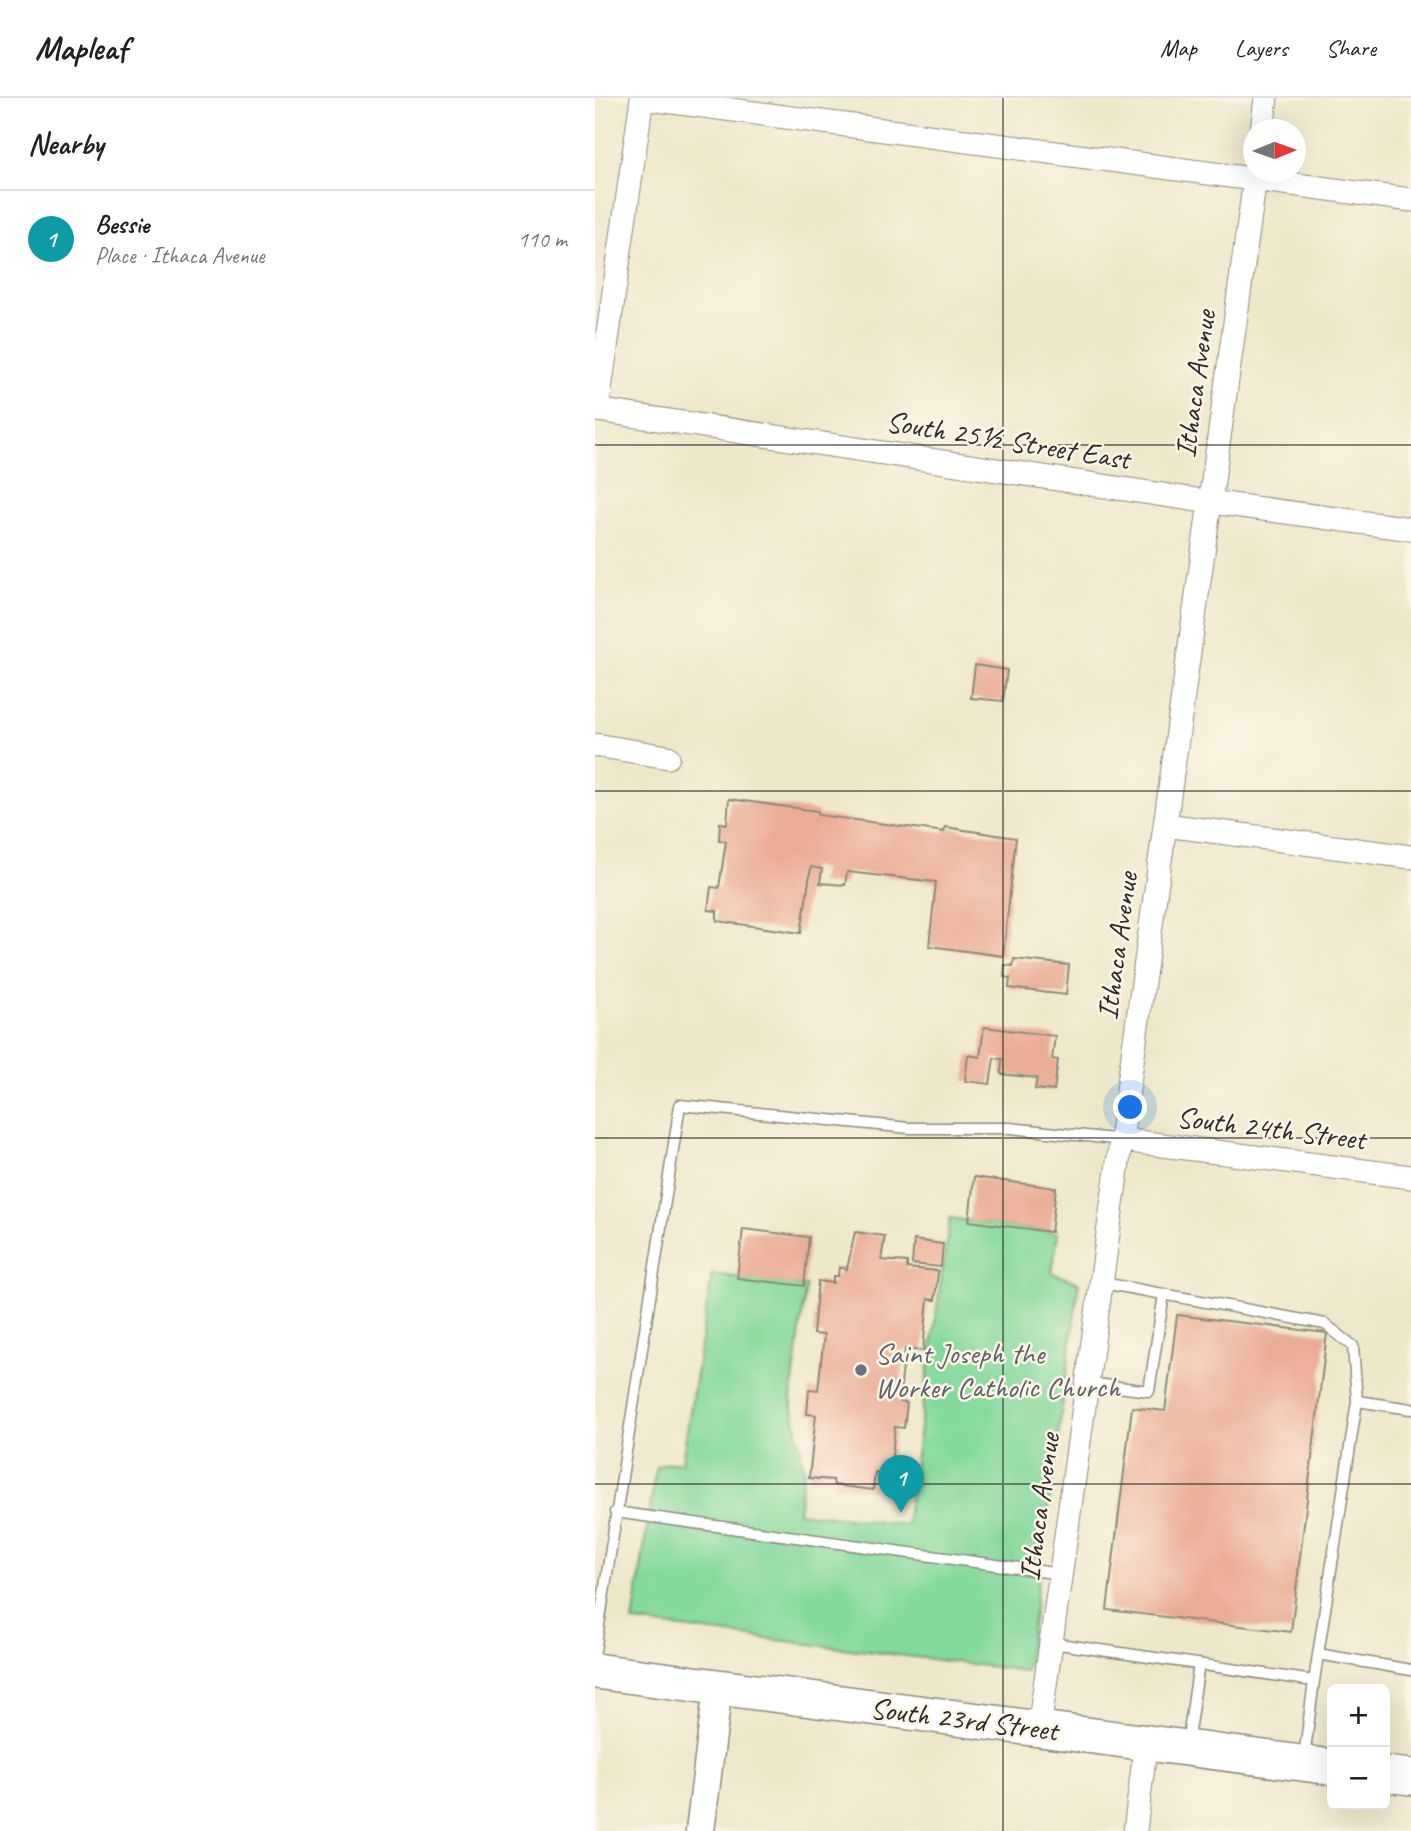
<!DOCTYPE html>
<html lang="en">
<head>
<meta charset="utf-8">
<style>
  :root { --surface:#fff; --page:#f2f2f2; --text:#202124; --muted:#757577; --line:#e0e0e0; --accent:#1a73e8 }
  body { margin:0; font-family:Caveat,sans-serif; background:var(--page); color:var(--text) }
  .controls { position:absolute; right:21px; bottom:21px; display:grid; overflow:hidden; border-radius:10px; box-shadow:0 7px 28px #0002 }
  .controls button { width:63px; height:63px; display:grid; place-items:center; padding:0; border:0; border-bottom:2px solid var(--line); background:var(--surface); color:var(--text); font:35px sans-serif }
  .compass { position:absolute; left:648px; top:21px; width:63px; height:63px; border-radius:50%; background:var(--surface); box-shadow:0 7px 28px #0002; rotate:89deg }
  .you { position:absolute; left:536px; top:1010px; width:24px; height:24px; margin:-18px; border:5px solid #fff; border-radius:50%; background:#1a73e8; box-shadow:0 0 0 10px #1a73e833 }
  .badge { display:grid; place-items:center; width:46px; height:46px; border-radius:50%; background:var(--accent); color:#fff; font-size:23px; font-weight:700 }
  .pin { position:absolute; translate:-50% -58px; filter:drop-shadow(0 2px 4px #0008) }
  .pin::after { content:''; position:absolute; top:37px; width:24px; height:21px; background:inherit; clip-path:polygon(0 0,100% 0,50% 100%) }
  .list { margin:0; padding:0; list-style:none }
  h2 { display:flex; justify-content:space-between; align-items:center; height:91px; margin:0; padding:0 28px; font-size:30px }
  h2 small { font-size:23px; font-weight:400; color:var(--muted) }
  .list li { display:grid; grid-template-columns:46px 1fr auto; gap:21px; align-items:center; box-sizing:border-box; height:98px; padding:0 28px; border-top:2px solid var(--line) }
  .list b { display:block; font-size:26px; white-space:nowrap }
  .list p { margin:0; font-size:23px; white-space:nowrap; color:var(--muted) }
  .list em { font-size:23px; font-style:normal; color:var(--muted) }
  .map { position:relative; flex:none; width:816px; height:1733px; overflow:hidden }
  header { display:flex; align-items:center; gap:42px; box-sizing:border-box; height:98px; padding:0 35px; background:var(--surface); border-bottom:2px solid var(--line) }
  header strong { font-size:33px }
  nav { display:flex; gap:38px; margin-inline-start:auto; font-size:24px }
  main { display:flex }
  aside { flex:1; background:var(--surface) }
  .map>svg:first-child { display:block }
</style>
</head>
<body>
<header>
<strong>Mapleaf</strong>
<nav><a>Map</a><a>Layers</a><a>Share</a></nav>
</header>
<main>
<aside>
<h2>Nearby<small></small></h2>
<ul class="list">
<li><span class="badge" style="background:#0f9aa8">1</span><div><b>Bessie</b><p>Place · Ithaca Avenue</p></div><em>110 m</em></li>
</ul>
</aside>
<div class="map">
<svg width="816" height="1733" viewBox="0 0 816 1733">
  <rect width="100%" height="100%" fill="#fcf5e5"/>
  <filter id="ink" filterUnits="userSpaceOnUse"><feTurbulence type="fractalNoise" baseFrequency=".0143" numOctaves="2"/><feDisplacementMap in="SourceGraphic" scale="14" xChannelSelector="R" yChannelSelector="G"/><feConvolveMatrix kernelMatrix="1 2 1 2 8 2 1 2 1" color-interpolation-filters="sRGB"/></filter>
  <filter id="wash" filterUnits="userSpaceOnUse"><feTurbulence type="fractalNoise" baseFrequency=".00686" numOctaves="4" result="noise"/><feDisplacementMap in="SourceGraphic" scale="28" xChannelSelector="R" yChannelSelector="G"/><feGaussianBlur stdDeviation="1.57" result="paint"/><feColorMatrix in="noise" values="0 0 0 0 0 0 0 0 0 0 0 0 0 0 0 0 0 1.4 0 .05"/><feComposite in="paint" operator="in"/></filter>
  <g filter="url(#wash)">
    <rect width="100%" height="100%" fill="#eee8cb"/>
    <path fill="#84d99c" stroke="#588264" stroke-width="2" d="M 355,1120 L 463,1135 L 457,1175 L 484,1185 L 431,1573 L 38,1524 L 61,1369 L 71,1365 L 87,1364 L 117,1176 L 211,1188 L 196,1300 L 209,1370 L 203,1414 L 311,1427 Z"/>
    <g id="blocks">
      <path fill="#ebac96" d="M 380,567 L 412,572 L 408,603 L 376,600 Z
        M 134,701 L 223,713 L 223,717 L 349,734 L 350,729 L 421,740 L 408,858 L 334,848 L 341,784 L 252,774 L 250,787 L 225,785 L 227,771 L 216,769 L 206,835 L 122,823 L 122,813 L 113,812 L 116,789 L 124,790 L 131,743 L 124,742 L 125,725 L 132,726 Z
        M 419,861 L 474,867 L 471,897 L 414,890 L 415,880 L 409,879 L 410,867 L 418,868 Z
        M 389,929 L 460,938 L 457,961 L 463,962 L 459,993 L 440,991 L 442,980 L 406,976 L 407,961 L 399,960 L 395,986 L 370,983 L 373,957 L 385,959 Z
        M 379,1079 L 461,1090 L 456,1134 L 374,1123 Z
        M 148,1131 L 214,1139 L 209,1188 L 142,1180 Z
        M 260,1134 L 290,1138 L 286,1162 L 312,1164 L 312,1170 L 343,1173 L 340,1202 L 333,1201 L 328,1253 L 310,1251 L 304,1304 L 312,1305 L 309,1330 L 300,1329 L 295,1375 L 280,1374 L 278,1392 L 239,1387 L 238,1382 L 214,1380 L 221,1317 L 212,1316 L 214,1291 L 223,1292 L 229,1237 L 218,1236 L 223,1183 L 238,1185 L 238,1178 L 243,1178 L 244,1169 L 252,1171 Z
        M 319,1142 L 348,1146 L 346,1169 L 317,1166 Z
        M 582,1217 L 732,1235 L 696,1534 L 512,1512 L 537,1309 L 570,1313 Z"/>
    </g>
  </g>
  <g filter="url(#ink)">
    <use href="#blocks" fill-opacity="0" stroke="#8c8a7b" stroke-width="2"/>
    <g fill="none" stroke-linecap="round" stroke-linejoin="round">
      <g stroke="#8c8a7b" stroke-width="13">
        <path id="service" d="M 508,1185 L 730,1226 L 758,1248 L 762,1303
          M 493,1285 L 554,1293 L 569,1196
          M 20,1414 L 466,1476
          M 457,1545 L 719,1583 L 762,1303 L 816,1311
          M 0,1553 L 85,1007 L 314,1030 L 415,1030 L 528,1042
          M 723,1556 L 816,1572
          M 592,1647 L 604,1566
          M 709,1660 L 719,1583"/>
      </g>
      <g stroke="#8c8a7b" stroke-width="25">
        <path id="minor" d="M 667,32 L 671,0
          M 816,102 L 47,0 L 2,312 L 615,404 L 816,431
          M 0,647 L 73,659
          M 570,727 L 816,759
          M 528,1042 L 816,1079
          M 444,1631 L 661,74
          M 540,1733 L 551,1644"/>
      </g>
      <g stroke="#8c8a7b" stroke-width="31">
        <path id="tertiary" d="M 105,1733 L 123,1589"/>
      </g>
      <g stroke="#8c8a7b" stroke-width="38">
        <path id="primary" d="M 0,1573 L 737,1669
          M 790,1676 L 816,1679"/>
      </g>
      <use href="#service" stroke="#fff" stroke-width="10"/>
      <use href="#minor" stroke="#fff" stroke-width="23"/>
      <use href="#tertiary" stroke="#fff" stroke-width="28"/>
      <use href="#primary" stroke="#fff" stroke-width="35"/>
    </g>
  </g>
  <path fill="none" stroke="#2b2b2b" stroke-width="2" stroke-opacity="0.55" d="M 408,0 L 408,1733M 0,347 L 816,347M 0,693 L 816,693M 0,1040 L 816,1040M 0,1386 L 816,1386"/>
  <circle fill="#6b7280" stroke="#fcf5e5" stroke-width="2.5" cx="266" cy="1272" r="7"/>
  <g text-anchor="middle" stroke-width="5" stroke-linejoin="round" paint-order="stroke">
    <g font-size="30" fill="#2b2b2b" stroke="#fcf5e5">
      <text transform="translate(600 286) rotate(-82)" y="10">Ithaca Avenue</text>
      <text transform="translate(413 342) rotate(9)" y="10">South 25½ Street East</text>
      <text transform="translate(522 848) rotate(-82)" y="10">Ithaca Avenue</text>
      <text transform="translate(676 1030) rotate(7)" y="10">South 24th Street</text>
      <text transform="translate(444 1409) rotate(-82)" y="10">Ithaca Avenue</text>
      <text transform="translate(369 1621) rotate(7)" y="10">South 23rd Street</text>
    </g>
    <g font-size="30" fill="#5b616d" stroke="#fcf5e5" text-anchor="start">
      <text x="280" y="1265">Saint Joseph the<tspan x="280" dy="34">Worker Catholic Church</tspan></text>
    </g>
  </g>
</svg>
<div class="controls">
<button>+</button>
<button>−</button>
</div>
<svg class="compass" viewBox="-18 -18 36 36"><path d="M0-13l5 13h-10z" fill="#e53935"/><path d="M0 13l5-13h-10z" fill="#757577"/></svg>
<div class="you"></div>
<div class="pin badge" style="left:306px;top:1415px;background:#0f9aa8">1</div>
</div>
</main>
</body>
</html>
